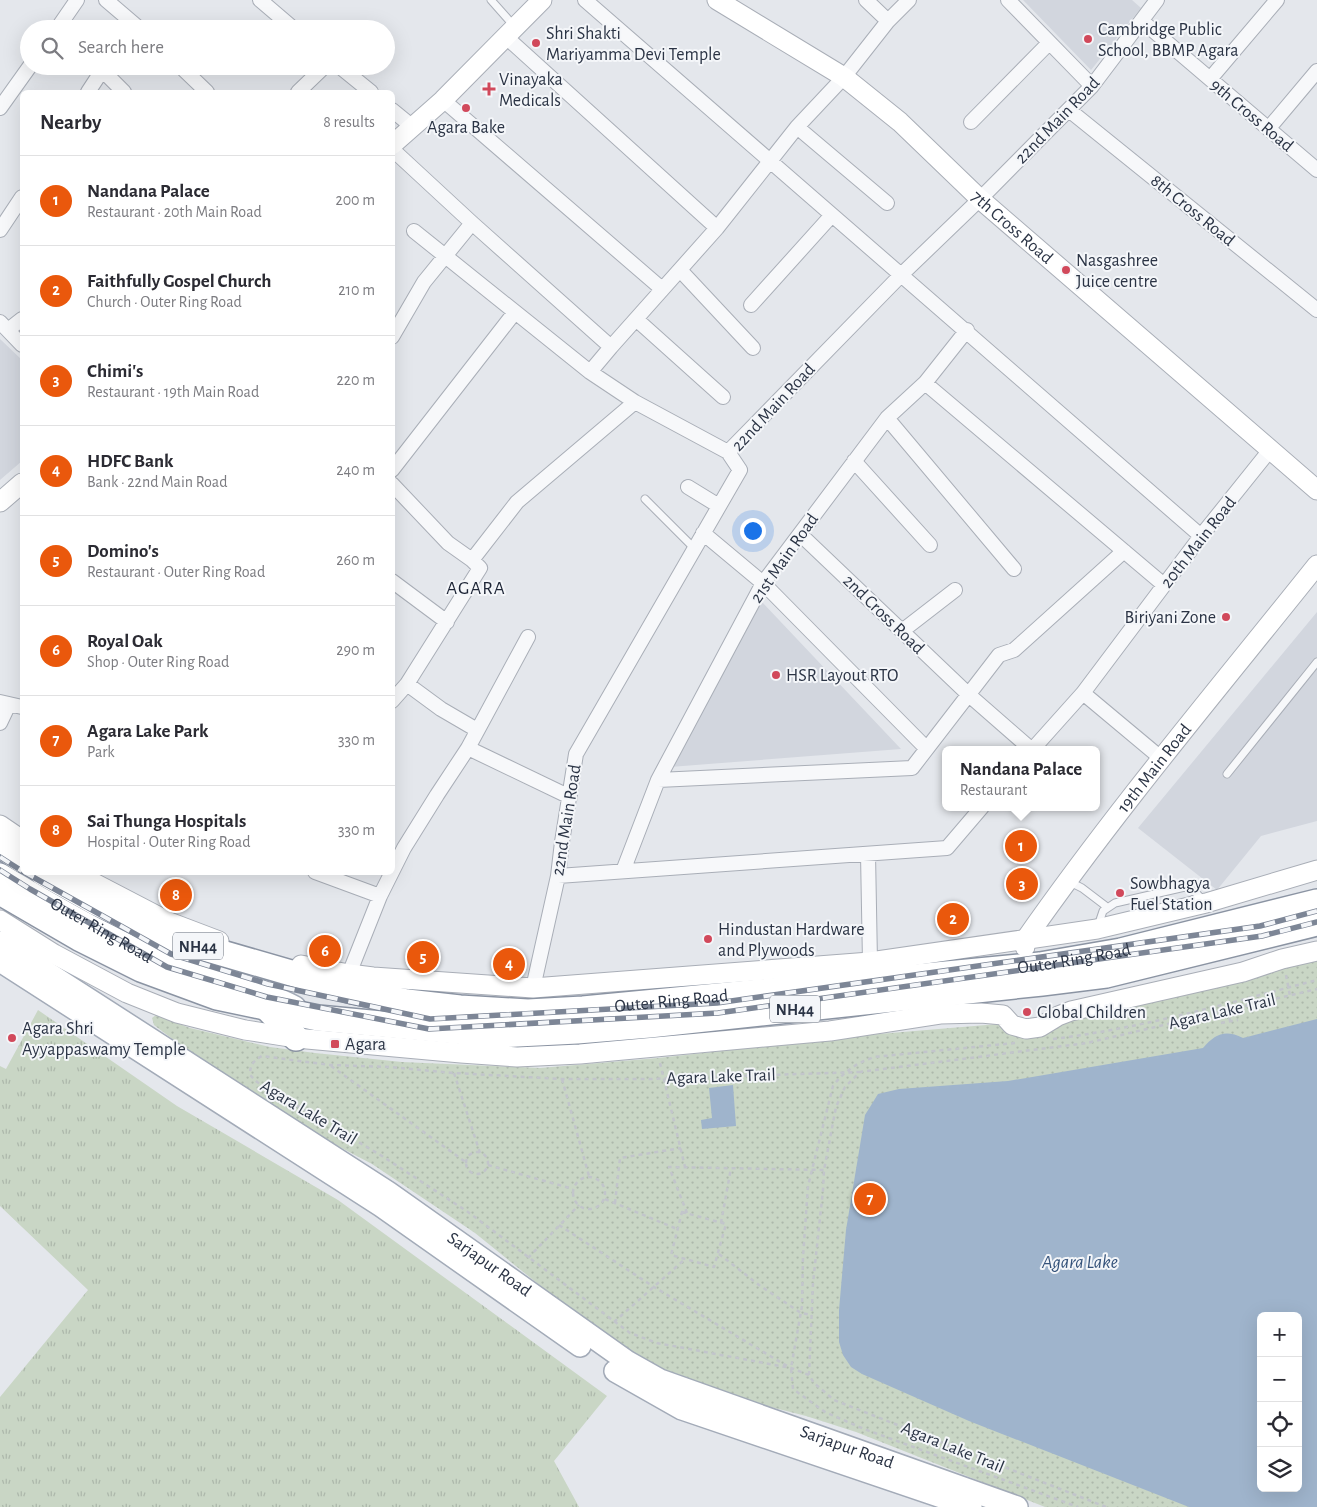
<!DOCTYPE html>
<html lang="en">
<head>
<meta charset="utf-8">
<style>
  :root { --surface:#fff; --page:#f2f2f3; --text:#2b2b33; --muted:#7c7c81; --line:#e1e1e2; --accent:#ea580c }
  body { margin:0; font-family:"Alegreya Sans",sans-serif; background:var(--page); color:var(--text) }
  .controls { position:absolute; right:15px; bottom:15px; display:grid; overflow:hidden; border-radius:8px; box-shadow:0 5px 20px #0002 }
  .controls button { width:45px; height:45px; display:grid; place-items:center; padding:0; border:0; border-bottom:1px solid var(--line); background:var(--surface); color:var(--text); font:25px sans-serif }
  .you { position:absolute; left:752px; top:530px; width:18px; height:18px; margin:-12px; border:4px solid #fff; border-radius:50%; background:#1a73e8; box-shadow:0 0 0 8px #1a73e833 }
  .badge { display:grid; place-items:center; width:32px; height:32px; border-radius:50%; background:var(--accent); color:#fff; font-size:16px; font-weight:700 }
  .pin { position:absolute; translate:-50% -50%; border:2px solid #fff; box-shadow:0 1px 5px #0006 }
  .popup { position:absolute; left:942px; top:746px; width:158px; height:65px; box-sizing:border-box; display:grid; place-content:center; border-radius:8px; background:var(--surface); filter:drop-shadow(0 1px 4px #0005); font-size:16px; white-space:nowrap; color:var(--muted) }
  .popup b { font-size:19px; color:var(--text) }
  .popup::after { content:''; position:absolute; left:50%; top:100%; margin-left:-10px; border:10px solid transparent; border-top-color:var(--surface) }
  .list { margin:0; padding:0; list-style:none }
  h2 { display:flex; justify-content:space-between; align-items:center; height:65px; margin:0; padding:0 20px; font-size:21px }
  h2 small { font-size:16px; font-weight:400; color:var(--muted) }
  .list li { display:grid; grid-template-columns:32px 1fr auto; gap:15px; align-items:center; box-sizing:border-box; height:90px; padding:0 20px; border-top:1px solid var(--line) }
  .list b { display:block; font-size:19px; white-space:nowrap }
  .list p { margin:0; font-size:16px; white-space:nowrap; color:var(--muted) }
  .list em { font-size:16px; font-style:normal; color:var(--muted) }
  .icon { flex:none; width:28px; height:28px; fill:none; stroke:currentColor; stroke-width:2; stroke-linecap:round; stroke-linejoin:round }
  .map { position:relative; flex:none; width:1317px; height:1507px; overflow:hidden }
  .search { position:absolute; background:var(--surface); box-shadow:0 5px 20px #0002; left:20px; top:20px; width:375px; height:55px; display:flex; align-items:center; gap:12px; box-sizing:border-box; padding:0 18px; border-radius:28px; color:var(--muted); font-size:19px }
  .panel { position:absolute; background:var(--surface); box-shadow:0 5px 20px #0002; left:20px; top:90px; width:375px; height:785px; border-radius:8px }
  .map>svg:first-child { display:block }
</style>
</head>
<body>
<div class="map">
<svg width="1317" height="1507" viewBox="0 0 1317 1507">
  <defs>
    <pattern id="grass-tufts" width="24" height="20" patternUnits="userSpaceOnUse" patternTransform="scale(1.25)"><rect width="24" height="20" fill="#c9d6c5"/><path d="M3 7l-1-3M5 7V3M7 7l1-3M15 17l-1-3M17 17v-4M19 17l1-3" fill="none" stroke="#adb8ab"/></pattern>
    <pattern id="park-dots" width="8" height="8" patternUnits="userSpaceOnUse" patternTransform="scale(1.25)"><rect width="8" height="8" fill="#c9d6c5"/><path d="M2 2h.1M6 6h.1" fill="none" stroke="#adb8ab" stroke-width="1.8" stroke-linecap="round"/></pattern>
  </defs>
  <rect width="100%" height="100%" fill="#e4e7ec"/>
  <path fill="#d2d6de" d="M 1023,0 L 1132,0 L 1141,8 L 1091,70 Z
    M 0,339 L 22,360 L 22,461 L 0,480 Z
    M 761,601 L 901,749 L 670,767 Z
    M 1317,612 L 1317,821 L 1261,836 L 1217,890 L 1138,828 Z"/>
  <path fill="url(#grass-tufts)" d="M 38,1010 L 177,1106 L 338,1200 L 607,1396 L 554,1461 L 579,1507 L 0,1507 L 0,1397 L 88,1290 L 0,1206 L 0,1066 L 6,1069 Z"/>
  <path fill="url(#park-dots)" fill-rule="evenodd" d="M 1317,958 L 1317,1507 L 1045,1507 L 856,1432 L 806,1416 L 751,1402 L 663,1372 L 584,1321 L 475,1233 L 372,1164 L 294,1123 L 212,1069 L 154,1025 L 152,1018 L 156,1015 L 190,1028 L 270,1047 L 315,1053 L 402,1062 L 540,1068 L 658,1058 L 867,1035 L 998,1024 L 1011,1035 L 1030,1037 L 1048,1034 L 1059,1027 L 1069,1016 ZM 1261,1316 L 1298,1316 L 1298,1488 L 1261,1488 Z"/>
  <path fill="#9fb4cc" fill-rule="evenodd" d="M 1317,1019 L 1317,1507 L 1189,1507 L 969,1421 L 862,1374 L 851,1367 L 843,1355 L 839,1342 L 839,1310 L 846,1230 L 865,1115 L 878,1094 L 899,1089 L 1008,1081 L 1203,1048 C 1215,1034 1225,1029 1243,1038 ZM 1261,1316 L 1298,1316 L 1298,1488 L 1261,1488 Z
    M 733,1085 L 736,1126 L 702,1129 L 701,1120 L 712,1118 L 709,1088 Z"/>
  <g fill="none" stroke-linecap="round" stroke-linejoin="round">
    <g stroke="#a9aeb7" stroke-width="9">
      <path id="lane" d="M 491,0 L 515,27
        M 645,499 L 694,548
        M 1227,774 L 1317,662
        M 1068,881 L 1082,888 L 1107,907
        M 1098,926 L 1103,911 L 1115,903 L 1185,887 L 1196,893 L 1204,901"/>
    </g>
    <g stroke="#a9aeb7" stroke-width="16">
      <path id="street" d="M 106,0 L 140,29
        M 260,0 L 294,29
        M 585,0 C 790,179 996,356 1201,536
        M 1008,0 L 1092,86
        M 888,21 L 909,0
        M 1142,21 L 1317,170
        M 57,29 L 77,0
        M 506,37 L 717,228
        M 180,66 L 207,92
        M 339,66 L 371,92
        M 102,70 L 124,92
        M 1210,79 L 1277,0
        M 88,92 L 105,66
        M 298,92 L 325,66
        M 443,100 L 662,289
        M 0,108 L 30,66
        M 392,110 L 414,128
        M 1069,110 L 1317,310
        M 971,122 L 1049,43
        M 797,127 L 887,203
        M 1269,128 L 1317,71
        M 392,149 L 472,223 L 611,347
        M 0,230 L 22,197
        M 414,231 L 590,372 L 635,402 L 728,452
        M 680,270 L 753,348
        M 751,305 L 832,215
        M 636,319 L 723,397
        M 0,322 L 22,345
        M 8,330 L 22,319
        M 392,337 L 424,282 L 472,223
        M 590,372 L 611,347 L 717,228 L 797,127 L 844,77 L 888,21 L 866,0
        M 925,383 L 1164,585
        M 887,418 L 1014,569
        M 854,461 L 930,545
        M 392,470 L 515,312
        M 392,484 L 448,543 L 472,560 L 480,568 L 407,684 L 392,701
        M 688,487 L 719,506
        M 703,533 L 763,583 L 926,748
        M 800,534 L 969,695 L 1032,750
        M 472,560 L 517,502 L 635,402
        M 392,581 L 447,622
        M 902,631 L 955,590
        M 407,684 L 441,709 L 477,730
        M 1083,693 L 1162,759
        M 0,702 L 22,707
        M 0,723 L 9,704
        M 468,748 L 570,797
        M 1032,750 L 1083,693 L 1201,536 L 1270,450
        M 658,780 L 912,768 L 999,655 L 1014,650 L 1124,551
        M 868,854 L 870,962
        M 623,871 L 658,780 L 763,583 L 887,418 L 925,383 L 967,330
        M 315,872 L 380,896
        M 392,872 L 404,848 L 437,795 L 468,748 L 528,637
        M 558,876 L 947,848 L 982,807
        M 351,982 L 349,974 L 380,896 L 392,872
        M 533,988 L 558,876 L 562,842 L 576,754 L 740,470 L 728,452 L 901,275 L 980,199 L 1092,86 L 1157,0"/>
    </g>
    <g stroke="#a9aeb7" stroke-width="21">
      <g id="secondary">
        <path id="s1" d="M 717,0 L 844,77 L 900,122 L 980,199 L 1317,490"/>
        <path d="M 392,145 L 443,100 L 542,0"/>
        <path d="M 0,502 L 22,483"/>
        <path d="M 0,825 L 22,840"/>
        <path d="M 73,872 L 169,922 L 219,941"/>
        <path d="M 0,920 L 54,954 L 127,993 L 177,1013 L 245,1030 L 296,1038 L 461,1053 L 517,1057 L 580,1054 L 830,1031 L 940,1014 L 981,1013 L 1003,1015 L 1012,1025 L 1026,1029 L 1040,1027 L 1058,1016 L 1071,1011 L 1243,972 L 1282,959 L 1317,951"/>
        <path id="s2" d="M 1025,947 L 1025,940 C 1116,810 1218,689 1317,565"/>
        <path d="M 301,965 L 349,974 L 373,977 L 533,988 L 870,962 L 1097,929 L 1206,903 L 1317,870"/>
      </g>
    </g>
    <g stroke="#a3abb8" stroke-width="24">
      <g id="primary">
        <path d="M 0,874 C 60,910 121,945 187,971 C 222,985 261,989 295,1007"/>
        <path id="s3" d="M 0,942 L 388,1192 L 628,1362 L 660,1380 L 1017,1507"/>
        <path d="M 0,961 L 381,1206 L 580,1346"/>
        <path d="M 615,1371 L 682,1409 L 971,1507"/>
      </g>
    </g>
    <g stroke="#8b94a3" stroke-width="28">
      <g id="highway">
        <path d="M 0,845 L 22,860"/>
        <path id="s4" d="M 42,872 L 97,903 L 170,938 L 353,991 L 407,1002 L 460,1008 L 528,1012 L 583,1009 L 1040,965 L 1121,951 L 1317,902"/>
        <path d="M 0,892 L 79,938 L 141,969 L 217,997 L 318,1018 L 498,1035 L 577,1031 L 649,1025 L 1042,983 L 1106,975 L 1317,923"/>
        <path d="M 267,1008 L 296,1038"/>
      </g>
    </g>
    <path stroke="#c2c5cb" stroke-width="2.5" stroke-dasharray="4 4" stroke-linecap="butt" d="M 1286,975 L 1290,996
      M 1228,1010 L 1230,1021
      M 1221,1023 L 1238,1020
      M 1053,1039 C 1143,1028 1229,1003 1317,980
      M 1015,1043 L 874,1057 C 857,1063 844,1071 833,1086 L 808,1186 L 803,1257 L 802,1306 L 791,1368 L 793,1389 L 825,1412 L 864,1429 L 1078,1507
      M 660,1063 L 685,1167
      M 331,1066 L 467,1163
      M 454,1073 L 480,1153
      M 562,1079 L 589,1176
      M466 1163a11 11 0 1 1 22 0a11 11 0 1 1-22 0Z
      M 488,1165 L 573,1189
      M573 1193a16 16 0 1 1 32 0a16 16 0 1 1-32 0Z
      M 605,1199 L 677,1229
      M 615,1203 L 620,1158 L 681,1148
      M 682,1212 L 726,1224 L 714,1267 L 671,1255 Z
      M 687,1213 L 669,1167 L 824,1170
      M 721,1223 L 731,1168
      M 559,1225 L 654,1287 L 787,1366
      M 719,1254 L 759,1285 L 801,1313 L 812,1315
      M 528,1258 L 579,1205
      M 614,1322 L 684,1260
      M 809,1375 L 791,1368 L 657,1343 L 630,1333 L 468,1212 L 382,1156 L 257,1082 L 250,1075 C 250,1065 253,1061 262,1056 L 330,1065 L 389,1067 L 454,1073 L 562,1079 L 649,1079 L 860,1072
      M 1106,1507 L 834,1400 L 814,1383 L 809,1375 L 813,1283 L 823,1190 L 824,1170 L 836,1107 L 845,1087 L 860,1072 L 1087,1043 L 1317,989"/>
    <use href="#lane" stroke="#f7f8fa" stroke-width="7"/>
    <use href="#street" stroke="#f7f8fa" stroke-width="14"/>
    <use href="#secondary" stroke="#fff" stroke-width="19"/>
    <use href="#primary" stroke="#fff" stroke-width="21"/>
    <use href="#highway" stroke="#fff" stroke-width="25"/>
    <g stroke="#7d8696" stroke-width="5.5">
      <g id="rail">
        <path d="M 0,857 L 22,871"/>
        <path id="s5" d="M 0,870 L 30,889 L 167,967 L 267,997 L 429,1029 L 718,1013 L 1262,936 L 1317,922"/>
        <path d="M 24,872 L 171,954 L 268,984 L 430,1019 L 717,1003 L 1260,926 L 1317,911"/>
      </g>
    </g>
    <use href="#rail" stroke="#f4f6f9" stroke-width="4" stroke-dasharray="11" stroke-linecap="butt"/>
  </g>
  <g fill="#d1495b" stroke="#f4f6f9" stroke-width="2">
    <circle cx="1088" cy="39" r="5"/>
    <circle cx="536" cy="43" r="5"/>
    <path d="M486.5 81.5h5v5h5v5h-5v5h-5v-5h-5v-5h5z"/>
    <circle cx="466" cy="108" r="5"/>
    <circle cx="1066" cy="270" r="5"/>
    <circle cx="1226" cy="617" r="5"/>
    <circle cx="776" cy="675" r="5"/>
    <circle cx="1120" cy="893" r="5"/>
    <circle cx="708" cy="939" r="5"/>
    <circle cx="1027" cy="1012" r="5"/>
    <circle cx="12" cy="1038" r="5"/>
    <rect x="330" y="1039" width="10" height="10" rx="2.5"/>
  </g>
  <g text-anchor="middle" stroke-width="4" stroke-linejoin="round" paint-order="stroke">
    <g fill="#f4f6f9" stroke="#676e7b" stroke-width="1">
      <rect x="173" y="932.5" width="50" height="27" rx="4"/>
      <rect x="770" y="995.5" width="50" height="27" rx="4"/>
    </g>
    <g font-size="16" font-weight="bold" fill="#2b3445">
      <text x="198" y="952">NH44</text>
      <text x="795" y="1015">NH44</text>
    </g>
    <g font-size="18" fill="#2b3445" stroke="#f4f6f9" text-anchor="start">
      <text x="1098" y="35">Cambridge Public<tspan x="1098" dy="21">School, BBMP Agara</tspan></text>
      <text x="546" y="39">Shri Shakti<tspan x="546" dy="21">Mariyamma Devi Temple</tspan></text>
      <text x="499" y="85">Vinayaka<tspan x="499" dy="21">Medicals</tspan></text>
      <text x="466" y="133" text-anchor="middle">Agara Bake</text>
      <text x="1076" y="266">Nasgashree<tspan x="1076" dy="21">Juice centre</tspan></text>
      <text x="1216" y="623" text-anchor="end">Biriyani Zone</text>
      <text x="786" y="681">HSR Layout RTO</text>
      <text x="1130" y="889">Sowbhagya<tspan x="1130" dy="21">Fuel Station</tspan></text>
      <text x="718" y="935">Hindustan Hardware<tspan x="718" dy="21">and Plywoods</tspan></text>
      <text x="1037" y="1018">Global Children</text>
      <text x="22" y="1034">Agara Shri<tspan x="22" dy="21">Ayyappaswamy Temple</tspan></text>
      <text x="345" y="1050">Agara</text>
    </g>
    <g font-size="18" fill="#2b3445" stroke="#f4f6f9">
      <text transform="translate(1252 115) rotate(40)" y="6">9th Cross Road</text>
      <text transform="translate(1057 120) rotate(-46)" y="6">22nd Main Road</text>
      <text transform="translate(1193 210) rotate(39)" y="6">8th Cross Road</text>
      <text dy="6" stroke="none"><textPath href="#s1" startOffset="374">7th Cross Road</textPath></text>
      <text transform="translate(773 407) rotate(-47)" y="6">22nd Main Road</text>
      <text transform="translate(1198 542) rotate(-52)" y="6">20th Main Road</text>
      <text transform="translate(784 558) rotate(-55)" y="6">21st Main Road</text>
      <text transform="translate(884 614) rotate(44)" y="6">2nd Cross Road</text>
      <text dy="6" stroke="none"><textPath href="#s2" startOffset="222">19th Main Road</textPath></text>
      <text transform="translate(566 820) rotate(-81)" y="6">22nd Main Road</text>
      <text dy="6" stroke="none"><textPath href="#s5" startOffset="118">Outer Ring Road</textPath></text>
      <text dy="6" stroke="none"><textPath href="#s4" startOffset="1060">Outer Ring Road</textPath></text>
      <text dy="6" stroke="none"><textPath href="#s4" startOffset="655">Outer Ring Road</textPath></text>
      <text transform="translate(1222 1011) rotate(-13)" y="6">Agara Lake Trail</text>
      <text transform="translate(721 1076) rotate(-2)" y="6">Agara Lake Trail</text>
      <text transform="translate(309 1112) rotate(31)" y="6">Agara Lake Trail</text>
      <text dy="6" stroke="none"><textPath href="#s3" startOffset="586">Sarjapur Road</textPath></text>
      <text dy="6" stroke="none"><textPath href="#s3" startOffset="991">Sarjapur Road</textPath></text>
      <text transform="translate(953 1447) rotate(22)" y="6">Agara Lake Trail</text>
    </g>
    <g font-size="19" letter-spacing="1" fill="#1d2536" stroke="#f4f6f9">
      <text x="476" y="594">AGARA</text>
    </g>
    <g font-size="19" font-style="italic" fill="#34527a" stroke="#f4f6f9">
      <text x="1080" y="1268">Agara Lake</text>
    </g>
  </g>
</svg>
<div class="controls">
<button>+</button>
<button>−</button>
<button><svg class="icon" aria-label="locate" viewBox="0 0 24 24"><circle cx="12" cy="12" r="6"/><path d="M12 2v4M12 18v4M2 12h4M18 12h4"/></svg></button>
<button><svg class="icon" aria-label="layers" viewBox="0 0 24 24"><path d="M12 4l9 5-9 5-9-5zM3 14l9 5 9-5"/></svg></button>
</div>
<div class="you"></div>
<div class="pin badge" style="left:1021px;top:846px">1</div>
<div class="popup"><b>Nandana Palace</b>Restaurant</div>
<div class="pin badge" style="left:953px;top:919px">2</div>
<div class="pin badge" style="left:1022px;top:884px">3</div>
<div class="pin badge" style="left:509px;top:964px">4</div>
<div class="pin badge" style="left:423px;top:957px">5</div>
<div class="pin badge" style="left:325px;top:951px">6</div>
<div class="pin badge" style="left:870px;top:1199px">7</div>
<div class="pin badge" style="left:176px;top:895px">8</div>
<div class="search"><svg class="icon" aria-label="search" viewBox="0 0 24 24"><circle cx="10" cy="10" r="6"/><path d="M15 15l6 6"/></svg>Search here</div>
<section class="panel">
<h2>Nearby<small>8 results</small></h2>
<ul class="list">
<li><span class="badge">1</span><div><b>Nandana Palace</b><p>Restaurant · 20th Main Road</p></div><em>200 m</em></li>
<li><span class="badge">2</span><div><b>Faithfully Gospel Church</b><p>Church · Outer Ring Road</p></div><em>210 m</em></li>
<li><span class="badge">3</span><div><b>Chimi's</b><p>Restaurant · 19th Main Road</p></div><em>220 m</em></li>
<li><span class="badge">4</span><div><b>HDFC Bank</b><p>Bank · 22nd Main Road</p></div><em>240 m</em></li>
<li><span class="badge">5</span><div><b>Domino's</b><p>Restaurant · Outer Ring Road</p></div><em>260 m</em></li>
<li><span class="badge">6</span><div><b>Royal Oak</b><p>Shop · Outer Ring Road</p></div><em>290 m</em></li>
<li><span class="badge">7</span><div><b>Agara Lake Park</b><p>Park</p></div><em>330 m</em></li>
<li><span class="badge">8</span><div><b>Sai Thunga Hospitals</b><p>Hospital · Outer Ring Road</p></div><em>330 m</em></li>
</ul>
</section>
</div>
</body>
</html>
